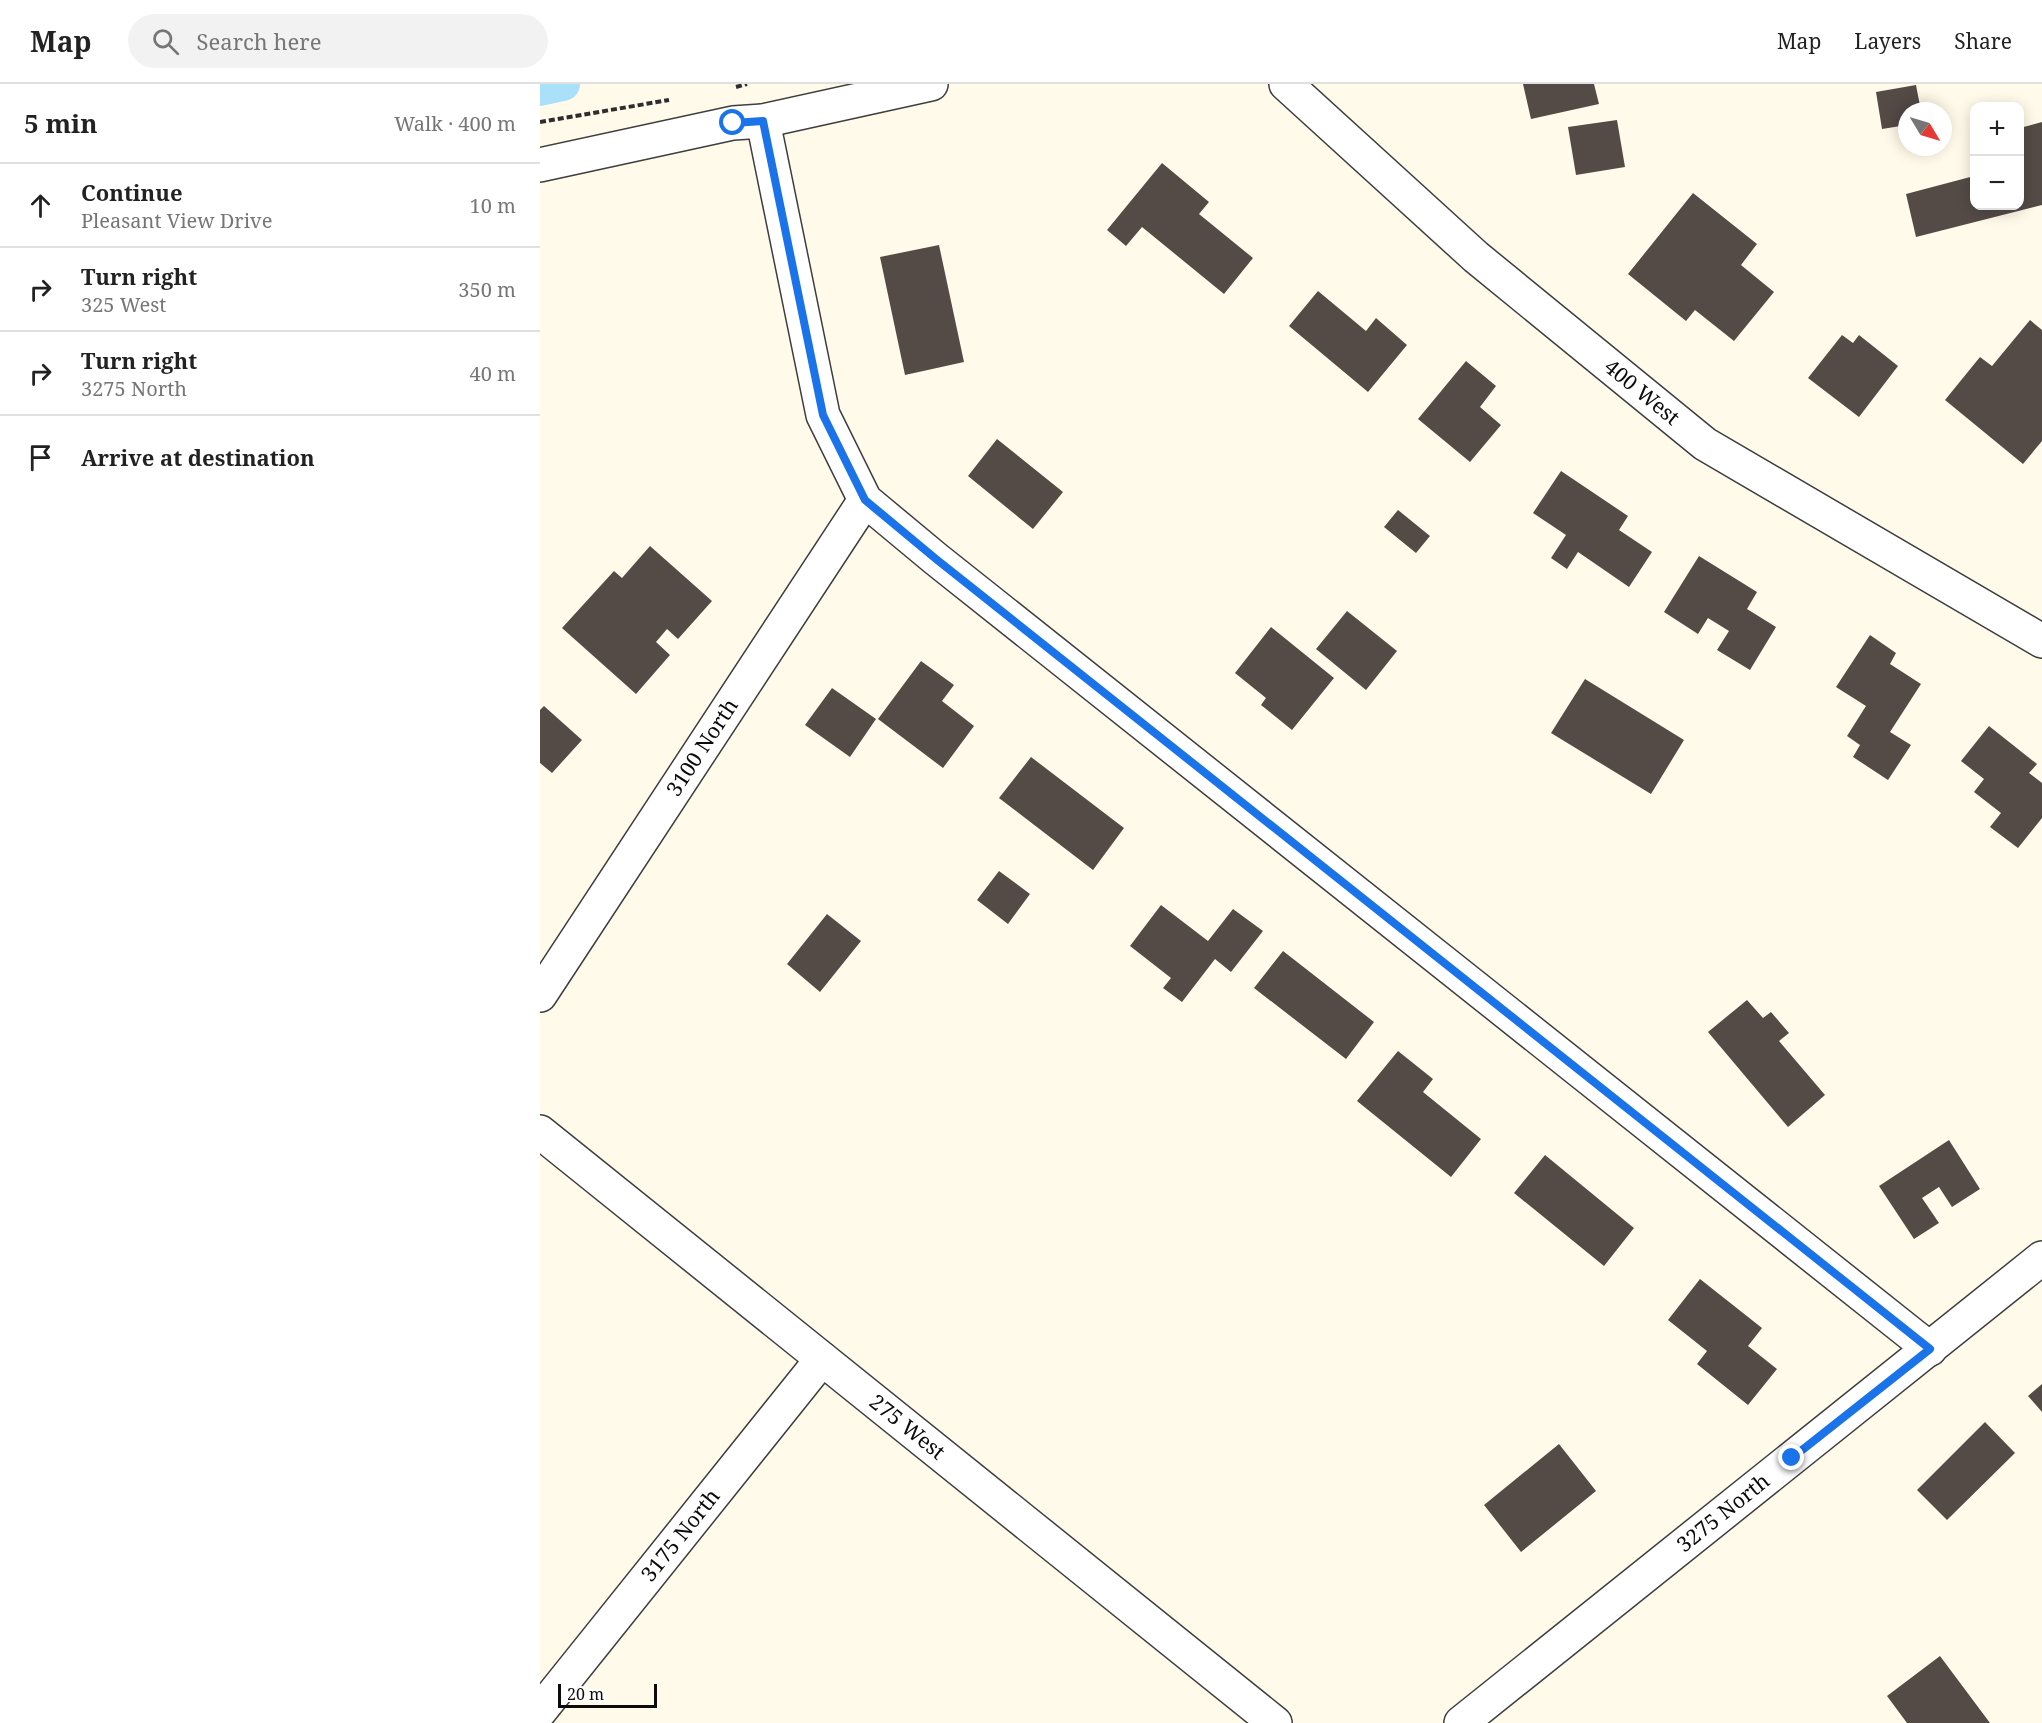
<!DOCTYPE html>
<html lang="en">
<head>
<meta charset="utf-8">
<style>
  :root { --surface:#fff; --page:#f2f2f2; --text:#222; --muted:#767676; --line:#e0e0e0 }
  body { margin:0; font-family:"Noto Serif",serif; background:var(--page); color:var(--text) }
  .controls { position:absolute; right:18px; top:18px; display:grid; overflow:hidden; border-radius:12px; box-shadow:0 3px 15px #0003 }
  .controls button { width:54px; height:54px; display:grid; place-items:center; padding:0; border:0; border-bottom:2px solid var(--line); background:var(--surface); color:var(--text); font:30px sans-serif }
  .compass { position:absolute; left:1358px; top:18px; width:54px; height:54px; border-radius:50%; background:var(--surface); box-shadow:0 3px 15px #0003; rotate:128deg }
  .scale { position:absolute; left:18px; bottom:15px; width:99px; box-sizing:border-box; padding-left:6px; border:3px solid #0b0b0b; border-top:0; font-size:16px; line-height:21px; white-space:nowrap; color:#0b0b0b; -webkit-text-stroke:4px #fff; paint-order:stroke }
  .stop { position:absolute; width:18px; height:18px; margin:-14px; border:4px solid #1a73e8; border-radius:50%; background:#fff }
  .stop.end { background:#1a73e8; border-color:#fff; box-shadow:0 2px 6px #0008 }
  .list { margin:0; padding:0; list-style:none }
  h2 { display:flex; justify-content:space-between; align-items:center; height:78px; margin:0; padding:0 24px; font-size:26px }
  h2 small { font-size:20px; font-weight:400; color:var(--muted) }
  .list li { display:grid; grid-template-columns:39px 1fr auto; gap:18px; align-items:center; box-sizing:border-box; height:84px; padding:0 24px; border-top:2px solid var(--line) }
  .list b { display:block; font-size:22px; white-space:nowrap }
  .list p { margin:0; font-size:20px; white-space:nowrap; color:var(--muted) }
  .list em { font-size:20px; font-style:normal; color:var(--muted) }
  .icon { flex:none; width:33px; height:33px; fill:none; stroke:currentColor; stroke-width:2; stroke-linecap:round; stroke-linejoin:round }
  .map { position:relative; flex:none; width:1502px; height:1639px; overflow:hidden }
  header { display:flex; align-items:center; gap:36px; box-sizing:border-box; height:84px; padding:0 30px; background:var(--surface); border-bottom:2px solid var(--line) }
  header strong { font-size:28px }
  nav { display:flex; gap:33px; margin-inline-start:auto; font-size:21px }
  .search { width:420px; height:54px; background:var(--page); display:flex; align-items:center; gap:15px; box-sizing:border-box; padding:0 21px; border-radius:33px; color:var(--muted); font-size:22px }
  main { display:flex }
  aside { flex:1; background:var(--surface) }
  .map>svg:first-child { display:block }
</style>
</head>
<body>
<header>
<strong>Map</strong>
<div class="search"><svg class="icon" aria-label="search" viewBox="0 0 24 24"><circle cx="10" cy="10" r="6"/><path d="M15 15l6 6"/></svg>Search here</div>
<nav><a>Map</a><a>Layers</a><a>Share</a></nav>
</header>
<main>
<aside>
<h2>5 min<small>Walk · 400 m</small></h2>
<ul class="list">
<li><svg class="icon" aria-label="ahead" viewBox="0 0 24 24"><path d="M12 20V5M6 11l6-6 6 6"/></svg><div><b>Continue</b><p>Pleasant View Drive</p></div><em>10 m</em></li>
<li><svg class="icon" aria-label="right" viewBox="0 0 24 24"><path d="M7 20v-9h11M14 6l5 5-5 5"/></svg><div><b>Turn right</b><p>325 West</p></div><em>350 m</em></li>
<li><svg class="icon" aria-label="right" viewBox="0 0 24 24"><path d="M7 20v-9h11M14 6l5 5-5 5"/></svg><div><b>Turn right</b><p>3275 North</p></div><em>40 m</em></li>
<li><svg class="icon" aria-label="arrive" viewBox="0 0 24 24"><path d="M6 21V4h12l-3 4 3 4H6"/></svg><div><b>Arrive at destination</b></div></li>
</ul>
</aside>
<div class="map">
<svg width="1502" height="1639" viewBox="0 0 1502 1639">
  <rect width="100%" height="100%" fill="#fffae9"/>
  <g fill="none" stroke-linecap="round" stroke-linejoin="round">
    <path stroke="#aae0fa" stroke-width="34" d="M 0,5 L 23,0"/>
  </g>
  <path fill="#544b47" d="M 983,0 L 1054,0 L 1059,20 L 991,35 Z
    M 1376,1 L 1381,27 L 1367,27 L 1367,41 L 1342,45 L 1336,8 Z
    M 1077,36 L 1085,83 L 1036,91 L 1028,43 Z
    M 1502,38 L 1502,121 L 1376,153 L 1366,110 L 1434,92 L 1434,122 L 1480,122 L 1480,44 Z
    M 622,79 L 669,118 L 659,130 L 713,174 L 684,210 L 602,143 L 586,162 L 567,146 Z
    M 1153,109 L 1217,160 L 1201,181 L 1234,208 L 1194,257 L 1155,226 L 1146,237 L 1088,190 Z
    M 399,161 L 424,278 L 365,291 L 340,173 Z
    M 778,207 L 826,247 L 836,234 L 867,261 L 828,308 L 749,242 Z
    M 1490,236 L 1502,246 L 1502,357 L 1483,380 L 1405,316 L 1440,273 L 1452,282 Z
    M 1302,251 L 1313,259 L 1319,251 L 1358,282 L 1319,333 L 1268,294 Z
    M 926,277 L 956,302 L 940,323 L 961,341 L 930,378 L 878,335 Z
    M 457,355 L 523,408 L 493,445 L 428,392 Z
    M 1021,387 L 1088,432 L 1079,446 L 1112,468 L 1089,503 L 1038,468 L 1027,485 L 1011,474 L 1026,451 L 993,429 Z
    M 858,426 L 890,452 L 876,469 L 844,443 Z
    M 110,462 L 172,517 L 138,555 L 127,545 L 116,558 L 130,571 L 96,610 L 22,544 L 74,487 L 82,494 Z
    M 1159,472 L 1217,508 L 1207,525 L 1236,543 L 1210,586 L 1177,566 L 1189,547 L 1168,534 L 1158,550 L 1124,528 Z
    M 807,527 L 857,567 L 826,606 L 776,565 Z
    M 731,543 L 794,594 L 752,646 L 721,621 L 726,614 L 695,589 Z
    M 1330,551 L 1356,569 L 1350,580 L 1381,600 L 1350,648 L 1371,661 L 1348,696 L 1313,673 L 1320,661 L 1307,652 L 1326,622 L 1296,603 Z
    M 381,577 L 414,601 L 402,617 L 434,642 L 403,684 L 338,635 Z
    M 1045,595 L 1144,656 L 1111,710 L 1011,649 Z
    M 292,604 L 336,635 L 310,673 L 265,641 Z
    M 4,622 L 42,656 L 12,689 L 0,679 L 0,626 Z
    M 1449,642 L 1497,680 L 1489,689 L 1502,699 L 1502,734 L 1478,764 L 1450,743 L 1461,729 L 1434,708 L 1444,695 L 1421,677 Z
    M 491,673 L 584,744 L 553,786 L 459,714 Z
    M 459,787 L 490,810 L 468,840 L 437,816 Z
    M 621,821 L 668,857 L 693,825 L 723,847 L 691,888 L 675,875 L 642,918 L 623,904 L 631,894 L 590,862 Z
    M 287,830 L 321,857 L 280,908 L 247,880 Z
    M 743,867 L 834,938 L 806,975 L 714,904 Z
    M 1207,916 L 1223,934 L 1231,928 L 1249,949 L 1239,957 L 1285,1011 L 1248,1043 L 1168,948 Z
    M 858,967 L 893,995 L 883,1008 L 941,1055 L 911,1093 L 817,1017 Z
    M 1409,1056 L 1440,1105 L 1412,1123 L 1399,1103 L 1382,1114 L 1399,1139 L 1374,1155 L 1339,1102 Z
    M 1005,1071 L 1094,1144 L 1064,1182 L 974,1109 Z
    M 1160,1195 L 1222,1244 L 1208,1262 L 1237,1285 L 1208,1321 L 1157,1280 L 1167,1267 L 1128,1236 Z
    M 1502,1300 L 1502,1328 L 1488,1312 Z
    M 1445,1338 L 1475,1369 L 1407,1436 L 1377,1406 Z
    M 1019,1360 L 1056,1407 L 981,1468 L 944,1421 Z
    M 1400,1572 L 1450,1639 L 1367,1639 L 1347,1612 Z"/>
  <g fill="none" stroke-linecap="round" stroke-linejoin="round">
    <g stroke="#3e3e3e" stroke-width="36">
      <g id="minor">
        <path id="s1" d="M 746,0 L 936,173 L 1165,360 L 1502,557"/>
        <path d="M 223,37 L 283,331 L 325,416 L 396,475 L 1390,1265"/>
        <path id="s2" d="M 0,911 L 325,416"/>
        <path id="s3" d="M 0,1048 L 735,1639"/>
        <path id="s4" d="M 0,1627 L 282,1275"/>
        <path id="s5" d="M 921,1639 L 1502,1174"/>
      </g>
    </g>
    <g stroke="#3e3e3e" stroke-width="36">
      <path id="tertiary" d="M 0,81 L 193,39 L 223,37 L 391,0"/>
    </g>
    <path stroke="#2d2d2d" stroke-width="4" stroke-dasharray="6 3" stroke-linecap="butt" d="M 196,3 L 207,0
      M 0,38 L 129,16"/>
    <use href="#minor" stroke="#fff" stroke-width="33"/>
    <use href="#tertiary" stroke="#fff" stroke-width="33"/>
  </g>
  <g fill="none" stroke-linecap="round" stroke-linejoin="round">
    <path stroke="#1a73e8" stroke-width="8" d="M 193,39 L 223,37 L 283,331 L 325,416 L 396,475 L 1390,1265 L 1252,1374"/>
  </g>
  <g text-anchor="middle" stroke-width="6" stroke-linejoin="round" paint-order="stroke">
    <g font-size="21" fill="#0b0b0b" stroke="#fff">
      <text dy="7" stroke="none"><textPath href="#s1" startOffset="471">400 West</textPath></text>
      <text dy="7" stroke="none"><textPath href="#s2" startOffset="296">3100 North</textPath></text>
      <text dy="7" stroke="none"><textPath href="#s3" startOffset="471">275 West</textPath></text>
      <text dy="7" stroke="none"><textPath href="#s5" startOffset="336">3275 North</textPath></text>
      <text dy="7" stroke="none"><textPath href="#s4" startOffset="225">3175 North</textPath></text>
    </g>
  </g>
</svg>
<div class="controls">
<button>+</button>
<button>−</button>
</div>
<svg class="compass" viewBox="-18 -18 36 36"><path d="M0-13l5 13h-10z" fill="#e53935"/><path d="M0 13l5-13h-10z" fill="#767676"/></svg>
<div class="scale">20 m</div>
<div class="stop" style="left:193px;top:39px"></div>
<div class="stop end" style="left:1252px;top:1374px"></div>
</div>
</main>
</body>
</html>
